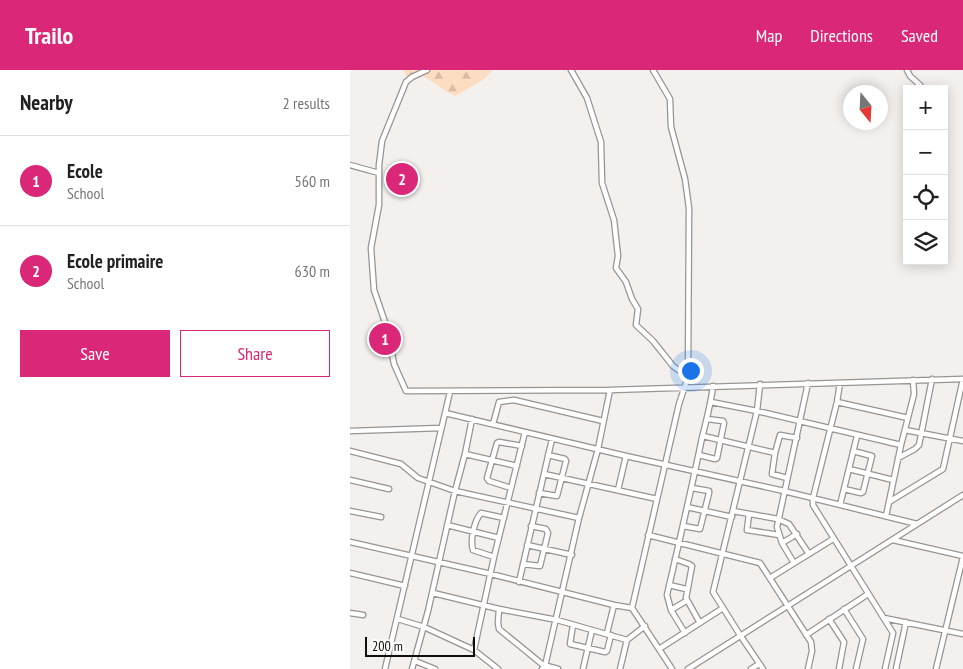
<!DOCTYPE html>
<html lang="en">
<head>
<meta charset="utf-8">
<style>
  :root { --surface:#fff; --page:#f2f2f2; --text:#222; --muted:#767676; --line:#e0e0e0; --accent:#db2777 }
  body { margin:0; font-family:"PT Sans Narrow",sans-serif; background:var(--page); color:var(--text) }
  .controls { position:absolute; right:15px; top:15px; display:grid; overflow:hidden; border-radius:0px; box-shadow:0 2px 12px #0003 }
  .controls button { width:45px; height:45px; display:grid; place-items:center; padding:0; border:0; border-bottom:1px solid var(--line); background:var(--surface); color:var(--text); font:25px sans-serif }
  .compass { position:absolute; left:493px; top:15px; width:45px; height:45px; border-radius:50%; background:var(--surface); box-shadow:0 2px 12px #0003; rotate:162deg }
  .scale { position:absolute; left:15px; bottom:12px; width:110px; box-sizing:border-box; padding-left:5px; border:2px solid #100f0e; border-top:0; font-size:14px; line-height:18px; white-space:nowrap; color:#100f0e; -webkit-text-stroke:4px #fff; paint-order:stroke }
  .you { position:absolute; left:340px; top:300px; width:18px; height:18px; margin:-12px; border:4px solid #fff; border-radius:50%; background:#1a73e8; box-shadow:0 0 0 8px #1a73e833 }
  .badge { display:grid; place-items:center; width:32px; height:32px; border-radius:50%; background:var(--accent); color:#fff; font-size:16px; font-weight:700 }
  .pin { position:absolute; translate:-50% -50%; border:2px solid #fff; box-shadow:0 1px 5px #0006 }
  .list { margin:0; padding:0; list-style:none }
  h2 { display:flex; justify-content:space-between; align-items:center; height:65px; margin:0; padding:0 20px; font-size:21px }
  h2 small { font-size:16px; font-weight:400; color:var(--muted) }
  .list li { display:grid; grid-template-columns:32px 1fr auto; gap:15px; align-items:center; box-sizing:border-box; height:90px; padding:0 20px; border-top:1px solid var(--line) }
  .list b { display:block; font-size:19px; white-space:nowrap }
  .list p { margin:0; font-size:16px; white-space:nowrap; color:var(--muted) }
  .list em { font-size:16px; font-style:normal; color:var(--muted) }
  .actions { display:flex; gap:10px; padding:15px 20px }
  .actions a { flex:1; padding:11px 0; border:1px solid var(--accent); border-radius:0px; text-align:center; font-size:18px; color:var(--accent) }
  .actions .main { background:var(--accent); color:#fff }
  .icon { flex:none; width:28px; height:28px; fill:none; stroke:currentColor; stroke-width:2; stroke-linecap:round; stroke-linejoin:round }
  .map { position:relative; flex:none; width:613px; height:599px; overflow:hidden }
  header { display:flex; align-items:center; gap:30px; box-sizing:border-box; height:70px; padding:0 25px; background:var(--accent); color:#fff }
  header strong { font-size:24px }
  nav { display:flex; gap:28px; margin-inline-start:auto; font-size:18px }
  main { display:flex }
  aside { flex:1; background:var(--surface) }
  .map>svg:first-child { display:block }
</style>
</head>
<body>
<header>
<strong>Trailo</strong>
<nav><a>Map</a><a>Directions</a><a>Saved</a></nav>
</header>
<main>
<aside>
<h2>Nearby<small>2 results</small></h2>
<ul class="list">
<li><span class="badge">1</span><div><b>Ecole</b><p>School</p></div><em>560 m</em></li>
<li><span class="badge">2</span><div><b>Ecole primaire</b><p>School</p></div><em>630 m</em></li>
</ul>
<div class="actions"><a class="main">Save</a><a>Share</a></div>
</aside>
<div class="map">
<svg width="613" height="599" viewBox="0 0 613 599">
  <defs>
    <pattern id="forest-firs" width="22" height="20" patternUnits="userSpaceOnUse" patternTransform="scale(1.25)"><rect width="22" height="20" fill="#fdddc1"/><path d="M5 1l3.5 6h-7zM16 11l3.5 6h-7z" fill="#d8bca5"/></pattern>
  </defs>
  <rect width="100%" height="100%" fill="#f3f0ee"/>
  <path fill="url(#forest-firs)" d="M 54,0 L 142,0 L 136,8 L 105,26 C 92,20 82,10 69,4 L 57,8 Z"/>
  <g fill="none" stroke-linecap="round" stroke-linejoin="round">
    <g stroke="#979492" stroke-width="7">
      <path id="minor" d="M 77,0 L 62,7 L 56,12 L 32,71 L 29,95 L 29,135 L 21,178 L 24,220 L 37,258 L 44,294 L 56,321 L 260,320 L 613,309 L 593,399 L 539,432
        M 221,0 L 237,28 L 251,72 L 252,113 L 264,150 L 268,186 L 266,198 L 276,212 L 282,229 L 288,239 L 286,255 L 303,271 L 323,296 L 338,307
        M 557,0 L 560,6 L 570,15
        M 0,95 L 29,103
        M 490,313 L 487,332 L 463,428 L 463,435 L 543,563 L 535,599
        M 410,314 L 407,341 L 363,522 L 390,565 L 413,599
        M 361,332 L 407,341 L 551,375
        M 487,332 L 558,348
        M 95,343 L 276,386 L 434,421 L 567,454
        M 143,354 L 149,332 L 164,330 L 253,351
        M 555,360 L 613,371
        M 0,361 L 91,358
        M 353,366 L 425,383
        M 0,381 L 51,394 L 68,408 L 105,421 L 229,448
        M 115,384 L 167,396
        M 349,385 L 365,389 L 367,388 L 374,353 L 373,351 L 357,349
        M 548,388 L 565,379 L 569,375 L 582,309
        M 499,399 L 543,410
        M 194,404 L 307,429
        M 437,408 L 422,404 L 425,383 L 430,365 L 447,368
        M 0,410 L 39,419
        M 161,418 L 139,411 L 137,408 L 147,373 L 149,372 L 172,376
        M 494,419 L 511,423 L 513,422 L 522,386 L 503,381
        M 268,420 L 276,386
        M 189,423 L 207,426 L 216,391 L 215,389 L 198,385
        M 490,435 L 507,366
        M 337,437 L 382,447
        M 0,441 L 31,447
        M 383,441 L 428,449 L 439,454 L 459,484
        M 399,444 L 397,460 L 429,465
        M 536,446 L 551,375 L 564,324 L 563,310
        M 97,455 L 149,468
        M 333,456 L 350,459 L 359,423 L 359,421 L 342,418
        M 298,465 L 410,493 L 461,572 L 462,581 L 458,599
        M 543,470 L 613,486
        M 0,472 L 141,504 L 264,535 L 282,538 L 322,599
        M 432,473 L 447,464
        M 177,475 L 222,485
        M 144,487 L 123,480 C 120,470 124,451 131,443 L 154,448
        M 325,489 L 339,494 L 342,496 L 336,528 L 350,553
        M 444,493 L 432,473 L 427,457 L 458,313
        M 173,494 L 190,496 L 198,463 L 196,459 L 181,456
        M 0,503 L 55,516
        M 420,508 L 483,469
        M 169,512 L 202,369
        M 319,515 L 336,519
        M 83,523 L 149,539 L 207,550 L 277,570
        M 282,538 L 329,334 L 338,307 L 339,138 L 335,109 L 321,57 L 320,29 L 303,0
        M 149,539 L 148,553 L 149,559 L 198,599
        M 494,539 L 513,569 L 506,599
        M 321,540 L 336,531
        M 0,543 L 13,545
        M 534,548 L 613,564
        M 48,549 L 74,557 L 124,580 L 148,599
        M 479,549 L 494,572 L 489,599
        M 223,555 L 220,574 L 255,582 L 257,581 L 261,565
        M 257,563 L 264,535
        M 335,563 L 321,540 L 317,525 C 329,473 341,421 352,368 C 356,351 361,334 363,316
        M 456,565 L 518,524
        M 309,579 L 373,538
        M 124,580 L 144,487 L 175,362
        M 65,591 L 85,599
        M 197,596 L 208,599
        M 35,599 L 100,322
        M 62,599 L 78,541 L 105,421 L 115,384 L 122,349
        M 192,599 L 195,596 L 229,448 L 248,379 L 260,320
        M 233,599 L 242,560
        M 270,599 L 277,570 L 295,556
        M 338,599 L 613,425
        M 401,599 L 409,594
        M 546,599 L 556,552
        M 586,599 L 613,487"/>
    </g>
    <use href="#minor" stroke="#fff" stroke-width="4.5"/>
  </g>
</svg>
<div class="controls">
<button>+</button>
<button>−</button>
<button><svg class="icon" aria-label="locate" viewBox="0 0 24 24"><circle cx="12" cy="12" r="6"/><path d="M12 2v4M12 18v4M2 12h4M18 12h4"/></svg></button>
<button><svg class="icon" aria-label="layers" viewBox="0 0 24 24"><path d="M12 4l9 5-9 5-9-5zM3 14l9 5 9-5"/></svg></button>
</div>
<svg class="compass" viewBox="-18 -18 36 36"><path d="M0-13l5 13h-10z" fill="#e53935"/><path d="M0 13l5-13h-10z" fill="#767676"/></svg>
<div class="scale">200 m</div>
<div class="you"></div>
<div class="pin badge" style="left:35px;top:269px">1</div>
<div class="pin badge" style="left:52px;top:109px">2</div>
</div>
</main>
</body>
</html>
